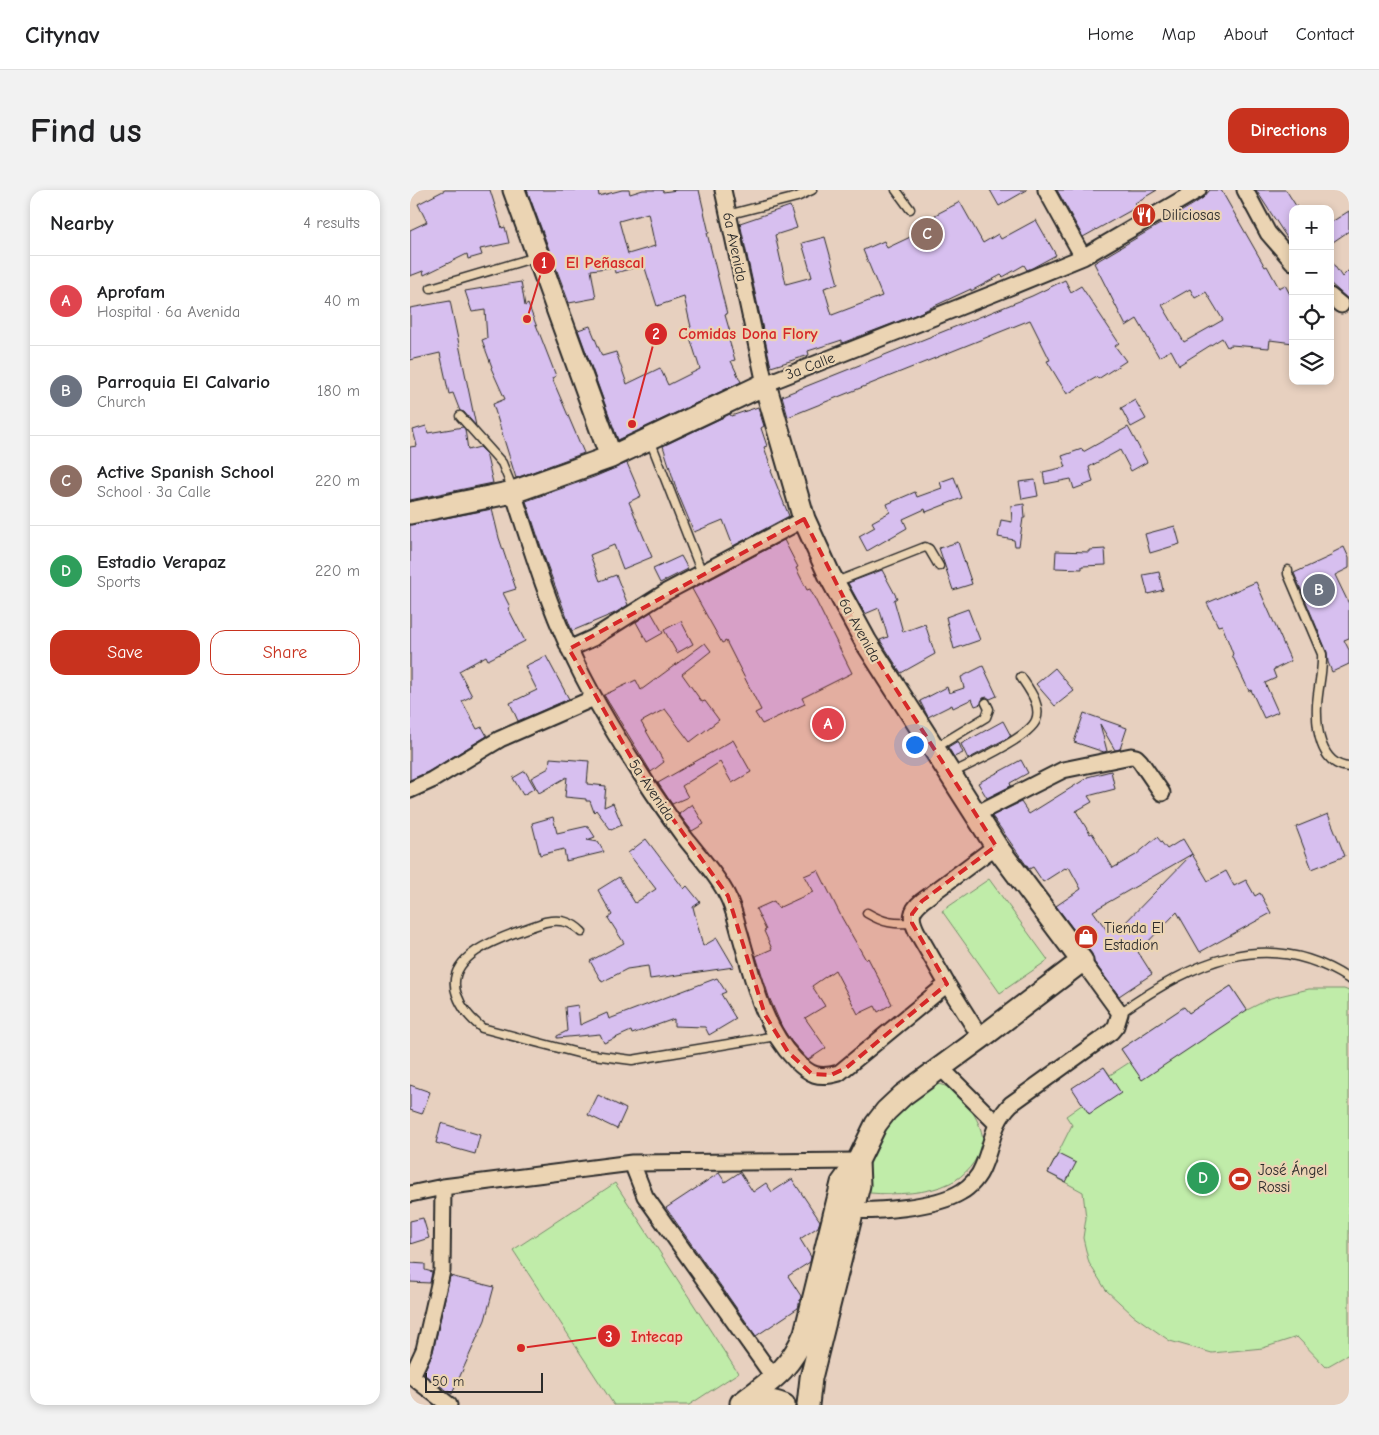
<!DOCTYPE html>
<html lang="en">
<head>
<meta charset="utf-8">
<style>
  :root { --surface:#fff; --page:#f2f2f2; --text:#202124; --muted:#757577; --line:#e0e0e0; --accent:#c8321e }
  body { margin:0; font-family:"Comic Neue",sans-serif; background:var(--page); color:var(--text) }
  .controls { position:absolute; right:15px; top:15px; display:grid; overflow:hidden; border-radius:10px; box-shadow:0 2px 8px #0003 }
  .controls button { width:45px; height:45px; display:grid; place-items:center; padding:0; border:0; border-bottom:1px solid var(--line); background:var(--surface); color:var(--text); font:25px sans-serif }
  .scale { position:absolute; left:15px; bottom:12px; width:118px; box-sizing:border-box; padding-left:5px; border:2px solid #2b2b2b; border-top:0; font-size:14px; line-height:18px; white-space:nowrap; color:#2b2b2b; -webkit-text-stroke:4px #ebd4b3; paint-order:stroke }
  .you { position:absolute; left:504px; top:554px; width:18px; height:18px; margin:-12px; border:4px solid #fff; border-radius:50%; background:#1a73e8; box-shadow:0 0 0 8px #1a73e833 }
  .badge { display:grid; place-items:center; width:32px; height:32px; border-radius:50%; background:var(--accent); color:#fff; font-size:16px; font-weight:700 }
  .pin { position:absolute; translate:-50% -50%; border:2px solid #fff; box-shadow:0 1px 5px #0006 }
  .list { margin:0; padding:0; list-style:none }
  h2 { display:flex; justify-content:space-between; align-items:center; height:65px; margin:0; padding:0 20px; font-size:21px }
  h2 small { font-size:16px; font-weight:400; color:var(--muted) }
  .list li { display:grid; grid-template-columns:32px 1fr auto; gap:15px; align-items:center; box-sizing:border-box; height:90px; padding:0 20px; border-top:1px solid var(--line) }
  .list b { display:block; font-size:19px; white-space:nowrap }
  .list p { margin:0; font-size:16px; white-space:nowrap; color:var(--muted) }
  .list em { font-size:16px; font-style:normal; color:var(--muted) }
  .actions { display:flex; gap:10px; padding:15px 20px }
  .actions a { flex:1; padding:11px 0; border:1px solid var(--accent); border-radius:15px; text-align:center; font-size:18px; color:var(--accent) }
  .actions .main { background:var(--accent); color:#fff }
  .icon { flex:none; width:28px; height:28px; fill:none; stroke:currentColor; stroke-width:2; stroke-linecap:round; stroke-linejoin:round }
  .map { position:relative; flex:none; width:939px; height:1215px; overflow:hidden; border-radius:15px }
  header { display:flex; align-items:center; gap:30px; box-sizing:border-box; height:70px; padding:0 25px; background:var(--surface); border-bottom:1px solid var(--line) }
  header strong { font-size:24px }
  nav { display:flex; gap:28px; margin-inline-start:auto; font-size:18px }
  .intro { display:flex; align-items:center; justify-content:space-between; box-sizing:border-box; height:120px; padding:0 30px }
  h1 { margin:0; font-size:35px }
  .button { padding:12px 22px; border-radius:15px; background:var(--accent); color:#fff; font-size:18px; font-weight:700 }
  main { display:flex; gap:30px; padding:0 30px }
  aside { flex:1; background:var(--surface); border-radius:15px; box-shadow:0 2px 8px #0003 }
  .map>svg:first-child { display:block }
</style>
</head>
<body>
<header>
<strong>Citynav</strong>
<nav><a>Home</a><a>Map</a><a>About</a><a>Contact</a></nav>
</header>
<div class="intro"><h1>Find us</h1><a class="button">Directions</a></div>
<main>
<aside>
<h2>Nearby<small>4 results</small></h2>
<ul class="list">
<li><span class="badge" style="background:#e0444e">A</span><div><b>Aprofam</b><p>Hospital · 6a Avenida</p></div><em>40 m</em></li>
<li><span class="badge" style="background:#6b7280">B</span><div><b>Parroquia El Calvario</b><p>Church</p></div><em>180 m</em></li>
<li><span class="badge" style="background:#8d6e63">C</span><div><b>Active Spanish School</b><p>School · 3a Calle</p></div><em>220 m</em></li>
<li><span class="badge" style="background:#2e9e5b">D</span><div><b>Estadio Verapaz</b><p>Sports</p></div><em>220 m</em></li>
</ul>
<div class="actions"><a class="main">Save</a><a>Share</a></div>
</aside>
<div class="map">
<svg width="939" height="1215" viewBox="0 0 939 1215">
  <rect width="100%" height="100%" fill="#e7d0bf"/>
  <filter id="ink" filterUnits="userSpaceOnUse"><feTurbulence type="fractalNoise" baseFrequency=".02" numOctaves="2"/><feDisplacementMap in="SourceGraphic" scale="10" xChannelSelector="R" yChannelSelector="G"/><feConvolveMatrix kernelMatrix="1 2 1 2 8 2 1 2 1" color-interpolation-filters="sRGB"/></filter>
  <g filter="url(#ink)">
    <path fill="#c0eca9" stroke="#768c6a" d="M 579,689 L 638,770 L 590,803 L 532,721 Z
      M 821,796 L 837,820 L 861,808 L 899,799 L 934,799 L 939,801 L 939,1164 L 916,1177 L 887,1147 L 853,1158 L 802,1163 L 760,1151 L 723,1125 L 696,1100 L 679,1073 L 673,1048 L 676,1028 L 673,1002 L 638,983 L 662,935 L 656,926 L 673,914 L 694,877 L 700,885 L 720,872 L 711,859 L 774,817 L 779,823 Z
      M 525,893 C 531,895 538,896 543,900 C 556,908 577,940 572,956 C 568,970 554,987 540,993 C 518,1004 485,1005 460,1003 C 460,996 458,987 459,980 C 464,939 495,917 525,893 Z
      M 205,993 L 328,1183 L 279,1215 L 204,1215 L 103,1060 Z"/>
    <path fill="#d7bfef" stroke="#2b2b2b" fill-rule="evenodd" d="M 35,0 L 80,0 L 92,38 L 95,37 L 99,53 L 70,59 L 72,65 L 58,69 L 57,64 L 14,85 L 13,81 L 0,86 L 0,40 L 17,32 L 8,14 Z
      M 117,0 L 188,0 L 189,6 L 212,0 L 219,0 L 220,4 L 233,0 L 252,0 L 253,2 L 267,0 L 289,0 L 299,43 L 297,43 L 317,124 L 315,125 L 322,149 L 319,150 L 325,170 L 321,171 L 331,192 L 208,250 L 168,140 L 180,136 L 192,166 L 206,162 L 217,194 L 250,178 L 258,195 L 290,179 L 277,138 L 281,137 L 274,107 L 247,116 L 234,75 L 205,83 L 204,77 L 181,80 L 186,108 L 159,113 ZM 238,23 L 245,56 L 218,64 L 209,31 Z
      M 580,0 L 617,0 L 589,16 Z
      M 647,0 L 747,0 L 725,13 L 727,17 L 673,47 Z
      M 800,0 L 811,0 L 855,77 L 857,76 L 869,98 L 875,95 L 883,110 L 883,153 L 860,150 L 859,158 L 821,155 L 817,157 L 812,148 L 769,175 L 761,160 L 749,167 L 727,129 L 716,136 L 684,73 L 784,14 L 793,8 ZM 780,99 L 785,108 L 796,102 L 813,130 L 774,152 L 752,115 Z
      M 846,0 L 876,0 L 888,19 L 883,19 L 883,57 Z
      M 550,12 L 573,53 L 588,44 L 591,49 L 626,30 L 646,65 L 622,78 L 617,80 L 614,75 L 593,87 L 591,85 L 561,101 L 561,99 L 505,125 L 432,153 L 432,150 L 398,161 L 399,165 L 361,177 L 330,33 L 380,16 L 387,38 L 365,45 L 376,94 L 402,87 L 392,53 L 415,47 L 428,94 L 414,98 L 422,125 L 472,106 L 453,60 L 474,51 L 477,58 L 530,33 L 525,25 Z
      M 939,21 L 939,41 L 920,54 L 920,33 Z
      M 920,69 L 932,87 L 939,80 L 939,110 L 920,93 Z
      M 655,90 L 661,102 L 671,96 L 709,153 L 705,156 L 716,171 L 688,189 L 687,187 L 657,204 L 637,171 L 640,170 L 620,130 L 378,227 L 372,206 L 622,106 Z
      M 111,92 L 115,116 L 118,114 L 146,186 L 142,188 L 174,263 L 106,288 L 83,214 L 95,209 L 81,178 L 82,177 L 72,150 L 77,148 L 75,120 L 62,122 L 55,101 Z
      M 40,111 L 50,159 L 66,236 L 54,222 L 50,221 L 43,203 L 39,204 L 30,163 L 0,170 L 0,118 Z
      M 725,210 L 736,229 L 721,237 L 711,218 Z
      M 348,217 L 354,236 L 351,238 L 357,256 L 354,257 L 362,280 L 361,281 L 379,326 L 323,356 L 313,330 L 284,342 L 267,301 L 253,256 L 320,224 L 321,226 Z
      M 16,236 L 18,243 L 53,237 L 55,239 L 58,260 L 70,257 L 76,263 L 83,293 L 0,310 L 0,257 L 7,256 L 3,240 Z
      M 718,237 L 737,272 L 721,281 L 710,260 L 679,277 L 683,292 L 664,299 L 661,289 L 635,294 L 633,282 L 656,277 L 652,266 L 672,259 L 673,262 Z
      M 217,273 L 231,306 L 219,312 L 242,367 L 213,379 L 204,355 L 180,365 L 190,391 L 206,385 L 218,415 L 205,423 L 162,441 L 136,372 L 116,311 L 184,287 Z
      M 544,287 L 552,308 L 516,322 L 515,319 L 493,329 L 497,338 L 457,361 L 449,346 L 465,337 L 462,332 L 480,322 L 477,314 L 505,302 L 507,307 L 532,298 L 530,292 Z
      M 625,290 L 628,306 L 612,309 L 609,292 Z
      M 614,314 L 615,328 L 613,328 L 609,356 L 605,356 L 604,350 L 588,347 L 591,330 L 602,332 L 601,316 Z
      M 82,319 L 89,348 L 106,399 L 93,403 L 100,417 L 98,418 L 115,451 L 78,470 L 76,466 L 49,481 L 62,506 L 52,511 L 67,539 L 72,537 L 77,546 L 18,582 L 0,590 L 0,335 Z
      M 765,336 L 770,354 L 740,363 L 735,344 Z
      M 374,350 L 388,377 L 386,378 L 397,400 L 400,399 L 442,483 L 392,508 L 395,514 L 352,534 L 345,523 L 351,520 L 316,451 L 312,453 L 282,399 Z
      M 548,352 L 562,394 L 543,400 L 529,358 Z
      M 934,357 L 939,368 L 939,378 L 925,385 L 939,414 L 939,448 L 934,450 L 939,460 L 939,474 L 922,482 L 918,472 L 917,462 L 884,383 L 923,365 L 922,363 Z
      M 695,359 L 696,375 L 672,376 L 672,379 L 645,378 L 646,361 L 679,362 L 679,360 Z
      M 271,366 L 278,379 L 250,393 L 243,379 Z
      M 472,380 L 487,408 L 484,410 L 493,442 L 515,434 L 525,464 L 491,483 L 470,450 L 478,447 L 469,418 L 455,424 L 438,393 Z
      M 749,382 L 753,400 L 738,404 L 733,385 Z
      M 846,392 L 881,471 L 863,480 L 866,488 L 855,493 L 868,522 L 854,528 L 841,500 L 839,501 L 822,465 L 823,464 L 812,435 L 808,436 L 797,413 Z
      M 558,419 L 570,450 L 544,459 L 536,427 Z
      M 241,422 L 253,443 L 237,452 L 226,432 Z
      M 271,431 L 283,454 L 267,463 L 254,440 Z
      M 295,453 L 301,461 L 272,484 L 292,512 L 295,511 L 309,530 L 280,552 L 255,519 L 231,532 L 254,572 L 241,582 L 194,505 L 226,490 L 231,500 Z
      M 136,466 L 159,509 L 108,531 L 100,513 L 127,500 L 115,476 Z
      M 573,476 L 587,506 L 580,509 L 577,507 L 573,508 L 571,514 L 565,516 L 562,509 L 543,518 L 542,515 L 518,527 L 510,511 L 537,497 L 539,503 L 554,498 L 551,487 Z
      M 645,478 L 664,501 L 645,516 L 626,494 Z
      M 674,523 L 717,538 L 710,559 L 705,560 L 690,534 L 697,561 L 694,562 L 664,552 Z
      M 593,531 L 601,546 L 558,569 L 551,554 Z
      M 323,550 L 341,582 L 322,593 L 310,572 L 272,596 L 278,607 L 262,614 L 248,593 Z
      M 548,551 L 553,563 L 544,567 L 538,557 Z
      M 140,568 L 179,571 L 177,594 L 196,596 L 194,617 L 203,613 L 212,635 L 201,640 L 186,620 L 184,622 L 180,611 L 176,611 L 176,609 L 155,607 L 157,587 L 129,603 L 121,588 L 139,578 Z
      M 611,570 L 618,583 L 600,593 L 601,596 L 577,608 L 568,593 Z
      M 115,581 L 125,598 L 113,605 L 103,588 Z
      M 701,581 L 705,599 L 678,606 L 682,612 L 666,621 L 680,644 L 682,643 L 703,678 L 726,665 L 747,647 L 757,659 L 773,649 L 782,664 L 683,721 L 698,742 L 710,734 L 711,737 L 782,664 L 798,691 L 816,681 L 824,696 L 836,690 L 845,706 L 850,703 L 861,723 L 790,762 L 767,722 L 728,762 L 742,784 L 709,806 L 684,772 L 682,764 L 646,716 L 671,699 L 659,677 L 656,679 L 655,678 L 633,692 L 623,677 L 619,679 L 582,626 L 611,612 L 619,624 L 677,588 L 677,587 Z
      M 282,614 L 294,634 L 282,641 L 269,624 Z
      M 918,624 L 935,666 L 902,679 L 886,637 Z
      M 143,627 L 147,643 L 178,636 L 185,647 L 177,650 L 188,652 L 194,662 L 156,671 L 154,659 L 130,665 L 122,633 Z
      M 236,649 L 274,699 L 277,696 L 290,712 L 283,717 L 293,756 L 307,748 L 324,777 L 240,789 L 238,776 L 217,779 L 192,792 L 180,771 L 214,753 L 198,728 L 202,725 L 188,700 L 209,687 L 225,713 L 246,699 L 218,663 Z
      M 408,680 L 432,728 L 456,770 L 458,768 L 482,814 L 468,822 L 465,816 L 448,824 L 425,780 L 402,796 L 415,816 L 395,828 L 416,858 L 398,870 L 381,851 L 372,837 L 359,807 L 346,766 L 362,759 L 354,741 L 356,740 L 346,719 L 364,711 L 368,718 L 403,702 L 394,686 Z
      M 307,788 L 316,802 L 311,804 L 326,829 L 299,845 L 295,837 L 264,836 L 264,829 L 222,844 L 221,841 L 194,853 L 190,844 L 147,848 L 147,846 L 157,841 L 155,817 L 168,815 L 170,835 L 197,823 L 199,829 Z
      M 821,796 L 837,820 L 732,890 L 711,859 L 774,817 L 779,823 Z
      M 694,877 L 711,903 L 679,924 L 662,898 Z
      M 0,895 L 20,902 L 12,924 L 0,920 Z
      M 188,905 L 216,919 L 207,939 L 178,925 Z
      M 31,933 L 70,945 L 65,964 L 26,953 Z
      M 648,964 L 666,973 L 656,992 L 638,983 Z
      M 330,982 L 343,1002 L 356,993 L 362,1002 L 382,989 L 410,1031 L 408,1037 L 390,1049 L 401,1067 L 400,1072 L 378,1086 L 391,1106 L 388,1118 L 346,1146 L 256,1018 L 309,983 L 315,992 Z
      M 13,1028 L 19,1048 L 0,1054 L 0,1031 Z
      M 0,1073 L 15,1074 L 15,1080 L 22,1082 L 20,1093 L 0,1092 Z
      M 40,1086 L 84,1097 L 75,1130 L 42,1204 L 13,1184 L 23,1162 Z"/>
    <g fill="none" stroke-linecap="round" stroke-linejoin="round">
      <g stroke="#2b2b2b" stroke-width="11">
        <path id="lane" d="M 486,0 L 500,19
          M 317,25 L 387,7 L 402,0
          M 21,98 L 126,67
          M 50,226 L 92,273 L 103,300
          M 240,250 L 292,383
          M 878,380 L 878,384 L 912,464 C 913,481 908,497 907,515 C 906,538 910,575 939,577
          M 426,392 L 515,357 L 519,359 L 529,376
          M 525,558 L 576,527 L 579,519 L 576,513
          M 542,583 C 560,574 619,548 626,530 C 632,515 618,498 611,487
          M 457,723 C 474,733 483,734 502,733
          M 172,742 C 161,731 150,729 135,732 C 106,743 31,761 47,805 C 52,819 60,828 72,838 L 168,863 L 222,870 L 366,846
          M 710,823 C 781,773 857,735 939,789"/>
      </g>
      <g stroke="#2b2b2b" stroke-width="19">
        <path id="street" d="M 313,0 L 355,194 L 595,99 L 673,67 L 788,0
          M 636,0 L 673,67
          M 835,0 L 858,43 L 883,72
          M 920,106 L 931,115
          M 103,302 C 120,354 136,408 159,458 C 179,502 205,545 232,586 C 245,606 258,625 272,644 C 287,664 306,683 317,705 C 324,718 326,731 330,744 C 343,788 352,836 385,870 C 400,885 408,889 429,883 L 537,794
          M 159,459 L 183,448 L 256,402 L 394,329
          M 0,600 L 22,590 L 90,549 L 184,508
          M 566,624 L 653,580 L 721,566 L 726,567 L 730,571 L 752,603
          M 571,848 L 537,794 L 507,742 C 500,728 500,721 512,711 L 586,656
          M 530,877 L 586,933
          M 222,973 L 235,1006 L 364,1188
          M 0,1004 L 33,997 L 222,973 L 448,971
          M 434,1020 C 464,1022 525,1018 551,1002 C 560,997 569,987 573,976 C 583,953 582,933 601,914 L 701,842 L 706,836 L 710,823 L 672,771
          M 0,1185 L 39,1215
          M 2,1186 L 14,1160 L 32,1081 L 33,997"/>
      </g>
      <g stroke="#2b2b2b" stroke-width="25">
        <path id="secondary" d="M 104,0 L 201,267
          M 0,323 L 103,302 L 201,267 L 355,194 L 394,329 L 419,384 L 456,452 L 586,656 L 672,771 L 571,848 L 493,905 L 476,921 L 466,934 L 448,971 L 432,993 L 395,1143 C 380,1179 363,1189 333,1212
          M 331,1213 C 347,1208 360,1209 374,1215
          M 398,1215 L 401,1188 L 449,995 L 448,971"/>
      </g>
      <use href="#lane" stroke="#ebd4b3" stroke-width="8"/>
      <use href="#street" stroke="#ebd4b3" stroke-width="15"/>
      <use href="#secondary" stroke="#ebd4b3" stroke-width="21"/>
    </g>
  </g>
  <path fill="#d62828" fill-opacity="0.2" stroke="#d62828" stroke-width="4" stroke-dasharray="10 6" stroke-linejoin="round" d="M 394,329 L 456,452 L 586,656 L 512,711 L 502,724 L 502,733 L 537,794 L 436,878 L 421,885 L 402,884 L 378,862 L 355,825 L 318,706 L 230,583 L 159,459 Z"/>
  <defs>
    <g id="restaurant-disc" transform="scale(1.25)"><circle r="9.5" fill="#c8321e" stroke="#ebd4b3"/><path d="M-5-6h1v4h1v-4h1v4h1v-4h1v5L-1.5 .5V6h-2V.5L-5-1ZM5-6V6H3V1.5H1.5Q1.5-4 5-6Z" fill="#fff"/></g>
    <g id="shop-disc" transform="scale(1.25)"><circle r="9.5" fill="#c8321e" stroke="#ebd4b3"/><path d="M-5-2.5h2.3a2.7 3.5 0 0 1 5.4 0H5L5.5 6h-11ZM-1.5-2.5h3a1.5 2.3 0 0 0-3 0Z" fill="#fff"/></g>
    <g id="stadium-disc" transform="scale(1.25)"><circle r="9.5" fill="#c8321e" stroke="#ebd4b3"/><path d="M0-5a6.5 5 0 1 0 0 10a6.5 5 0 1 0 0-10ZM-3.5-1.8h7v3.6h-7Z" fill="#fff"/></g>
  </defs>
  <g fill-rule="evenodd">
    <use href="#restaurant-disc" x="734" y="25"/>
    <use href="#shop-disc" x="676" y="747"/>
    <use href="#stadium-disc" x="830" y="989"/>
  </g>
  <g text-anchor="middle" stroke-width="4.5" stroke-linejoin="round" paint-order="stroke">
    <g font-size="15" fill="#2b2b2b" stroke="#ebd4b3" text-anchor="start">
      <text x="752" y="30">Diliciosas</text>
      <text x="694" y="743">Tienda El<tspan x="694" dy="17">Estadion</tspan></text>
      <text x="848" y="985">José Ángel<tspan x="848" dy="17">Rossi</tspan></text>
    </g>
    <g font-size="15" fill="#2b2b2b" stroke="#ebd4b3">
      <text transform="translate(325 57) rotate(78)" y="5">6a Avenida</text>
      <text transform="translate(400 176) rotate(-21)" y="5">3a Calle</text>
      <text transform="translate(450 440) rotate(61)" y="5">6a Avenida</text>
      <text transform="translate(242 600) rotate(56)" y="5">5a Avenida</text>
    </g>
  </g>
  <path fill="none" stroke="#d62828" stroke-width="2" d="M117 129L134 73M222 234L246 144M111 1158L199 1146"/>
  <g fill="#d62828" stroke="#ebd4b3" stroke-width="2">
    <circle cx="117" cy="129" r="5"/>
    <circle cx="222" cy="234" r="5"/>
    <circle cx="111" cy="1158" r="5"/>
    <circle cx="134" cy="73" r="12"/>
    <circle cx="246" cy="144" r="12"/>
    <circle cx="199" cy="1146" r="12"/>
  </g>
  <g font-size="15" text-anchor="middle" font-weight="bold" fill="#fff">
    <text x="134" y="78">1</text>
    <text x="246" y="149">2</text>
    <text x="199" y="1152">3</text>
  </g>
  <g font-size="16" text-anchor="middle" font-weight="bold" fill="#d62828" stroke="#ebd4b3" stroke-width="4.5" stroke-linejoin="round" paint-order="stroke">
    <text x="195" y="78">El Peñascal</text>
    <text x="338" y="149">Comidas Dona Flory</text>
    <text x="247" y="1152">Intecap</text>
  </g>
</svg>
<div class="controls">
<button>+</button>
<button>−</button>
<button><svg class="icon" aria-label="locate" viewBox="0 0 24 24"><circle cx="12" cy="12" r="6"/><path d="M12 2v4M12 18v4M2 12h4M18 12h4"/></svg></button>
<button><svg class="icon" aria-label="layers" viewBox="0 0 24 24"><path d="M12 4l9 5-9 5-9-5zM3 14l9 5 9-5"/></svg></button>
</div>
<div class="scale">50 m</div>
<div class="you"></div>
<div class="pin badge" style="left:418px;top:534px;background:#e0444e">A</div>
<div class="pin badge" style="left:909px;top:400px;background:#6b7280">B</div>
<div class="pin badge" style="left:517px;top:44px;background:#8d6e63">C</div>
<div class="pin badge" style="left:793px;top:988px;background:#2e9e5b">D</div>
</div>
</main>
</body>
</html>
